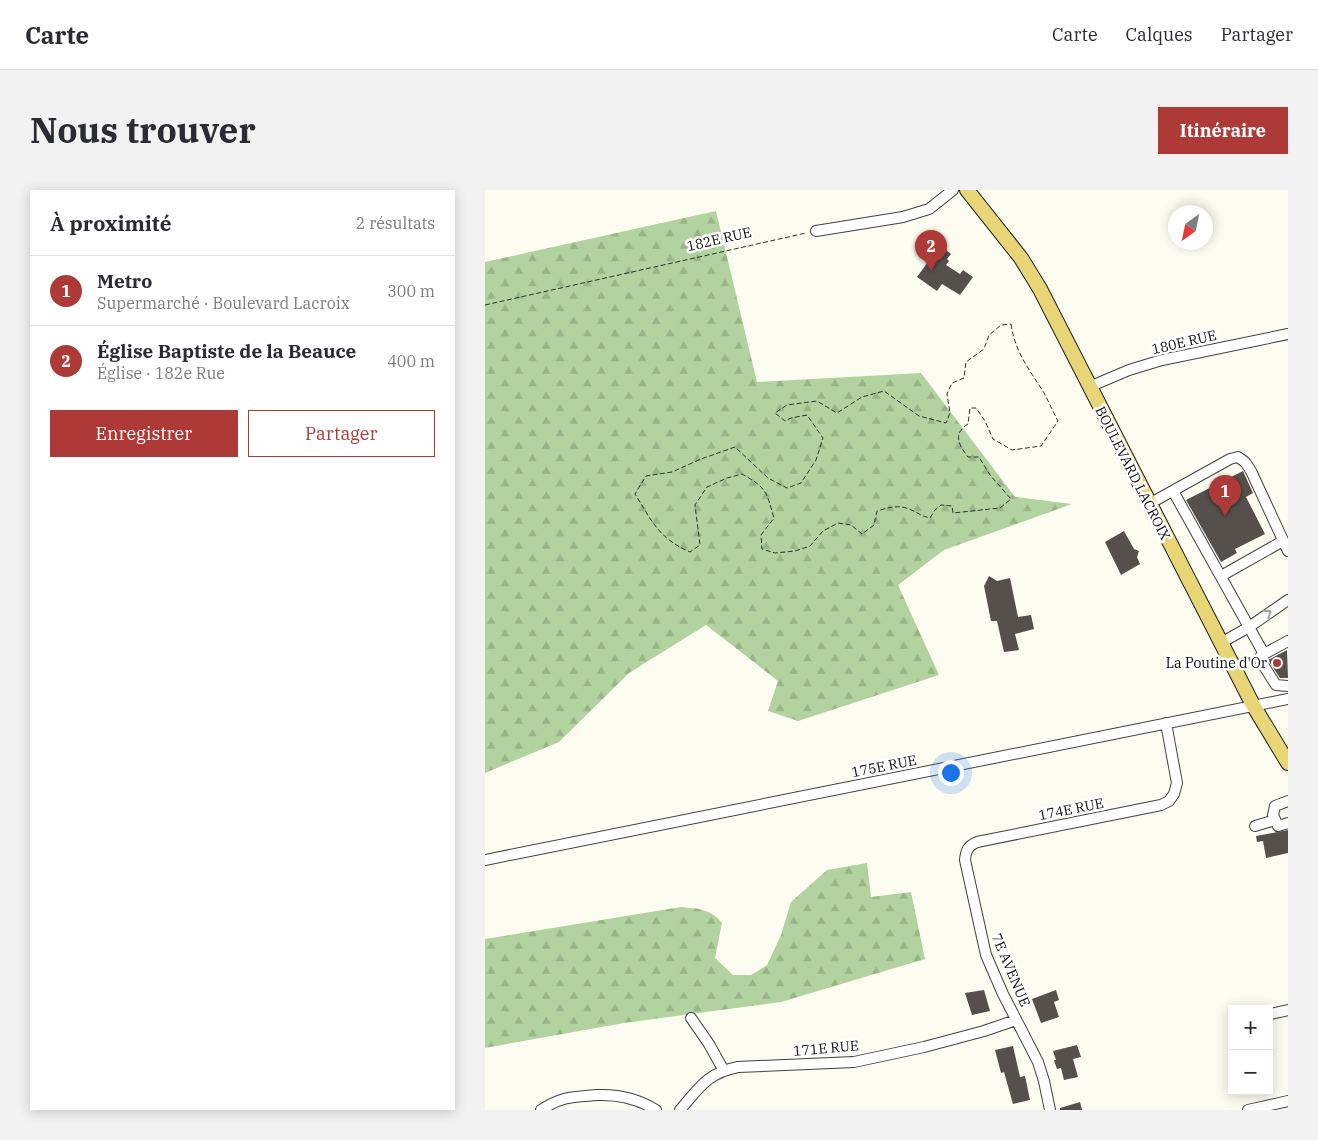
<!DOCTYPE html>
<html lang="fr">
<head>
<meta charset="utf-8">
<style>
  :root { --surface:#fff; --page:#f2f2f3; --text:#2b2b33; --muted:#7c7c81; --line:#e1e1e2; --accent:#ad3a36 }
  body { margin:0; font-family:"IBM Plex Serif",serif; background:var(--page); color:var(--text) }
  .controls { position:absolute; right:15px; bottom:15px; display:grid; overflow:hidden; border-radius:0px; box-shadow:0 2px 12px #0003 }
  .controls button { width:45px; height:45px; display:grid; place-items:center; padding:0; border:0; border-bottom:1px solid var(--line); background:var(--surface); color:var(--text); font:25px sans-serif }
  .compass { position:absolute; left:683px; top:15px; width:45px; height:45px; border-radius:50%; background:var(--surface); box-shadow:0 2px 12px #0003; rotate:213deg }
  .you { position:absolute; left:465px; top:582px; width:18px; height:18px; margin:-12px; border:4px solid #fff; border-radius:50%; background:#1a73e8; box-shadow:0 0 0 8px #1a73e833 }
  .badge { display:grid; place-items:center; width:32px; height:32px; border-radius:50%; background:var(--accent); color:#fff; font-size:16px; font-weight:700 }
  .pin { position:absolute; translate:-50% -41px; filter:drop-shadow(0 1px 2px #0008) }
  .pin::after { content:''; position:absolute; top:26px; width:18px; height:15px; background:inherit; clip-path:polygon(0 0,100% 0,50% 100%) }
  .list { margin:0; padding:0; list-style:none }
  h2 { display:flex; justify-content:space-between; align-items:center; height:65px; margin:0; padding:0 20px; font-size:21px }
  h2 small { font-size:16px; font-weight:400; color:var(--muted) }
  .list li { display:grid; grid-template-columns:32px 1fr auto; gap:15px; align-items:center; box-sizing:border-box; height:70px; padding:0 20px; border-top:1px solid var(--line) }
  .list b { display:block; font-size:19px; white-space:nowrap }
  .list p { margin:0; font-size:16px; white-space:nowrap; color:var(--muted) }
  .list em { font-size:16px; font-style:normal; color:var(--muted) }
  .actions { display:flex; gap:10px; padding:15px 20px }
  .actions a { flex:1; padding:11px 0; border:1px solid var(--accent); border-radius:0px; text-align:center; font-size:18px; color:var(--accent) }
  .actions .main { background:var(--accent); color:#fff }
  .map { position:relative; flex:none; width:803px; height:920px; overflow:hidden; border-radius:0px }
  header { display:flex; align-items:center; gap:30px; box-sizing:border-box; height:70px; padding:0 25px; background:var(--surface); border-bottom:1px solid var(--line) }
  header strong { font-size:24px }
  nav { display:flex; gap:28px; margin-inline-start:auto; font-size:18px }
  .intro { display:flex; align-items:center; justify-content:space-between; box-sizing:border-box; height:120px; padding:0 30px }
  h1 { margin:0; font-size:35px }
  .button { padding:12px 22px; border-radius:0px; background:var(--accent); color:#fff; font-size:18px; font-weight:700 }
  main { display:flex; gap:30px; padding:0 30px }
  aside { flex:1; background:var(--surface); border-radius:0px; box-shadow:0 2px 12px #0003 }
  .map>svg:first-child { display:block }
</style>
</head>
<body>
<header>
<strong>Carte</strong>
<nav><a>Carte</a><a>Calques</a><a>Partager</a></nav>
</header>
<div class="intro"><h1>Nous trouver</h1><a class="button">Itinéraire</a></div>
<main>
<aside>
<h2>À proximité<small>2 résultats</small></h2>
<ul class="list">
<li><span class="badge">1</span><div><b>Metro</b><p>Supermarché · Boulevard Lacroix</p></div><em>300 m</em></li>
<li><span class="badge">2</span><div><b>Église Baptiste de la Beauce</b><p>Église · 182e Rue</p></div><em>400 m</em></li>
</ul>
<div class="actions"><a class="main">Enregistrer</a><a>Partager</a></div>
</aside>
<div class="map">
<svg width="803" height="920" viewBox="0 0 803 920">
  <defs>
    <pattern id="forest-firs" width="22" height="20" patternUnits="userSpaceOnUse" patternTransform="scale(1.25)"><rect width="22" height="20" fill="#b2d39f"/><path d="M5 1l3.5 6h-7zM16 11l3.5 6h-7z" fill="#98b488"/></pattern>
  </defs>
  <rect width="100%" height="100%" fill="#fdfcf0"/>
  <path fill="url(#forest-firs)" d="M 231,21 L 272,192 L 436,183 L 530,307 L 587,314 L 459,360 L 413,395 L 454,485 L 313,531 L 283,521 L 293,491 L 221,435 L 144,483 L 74,552 L 0,583 L 0,72 Z
    M 382,673 L 386,707 L 426,702 L 440,769 L 296,812 L 139,833 L 0,858 L 0,749 L 196,717 C 214,719 224,718 237,733 L 230,768 L 248,785 L 266,785 L 282,775 L 296,745 L 306,712 L 342,680 Z"/>
  <path fill="#55504b" d="M 457,57 L 466,64 L 462,69 L 464,71 L 461,75 L 475,84 L 478,80 L 488,87 L 475,105 L 457,94 L 452,101 L 432,87 L 451,61 L 453,63 Z
    M 758,281 L 768,303 L 761,307 L 780,344 L 750,359 L 752,363 L 736,372 L 701,310 Z
    M 639,341 L 649,359 L 654,361 L 652,367 L 655,374 L 636,385 L 620,352 Z
    M 504,386 L 512,391 L 525,388 L 533,427 L 546,425 L 549,439 L 530,444 L 534,460 L 519,462 L 512,431 L 506,431 L 499,396 Z
    M 802,460 L 803,488 L 795,488 L 783,470 Z
    M 803,640 L 803,663 L 781,668 L 778,651 L 772,652 L 771,646 Z
    M 499,800 L 505,821 L 487,825 L 480,803 Z
    M 571,800 L 574,810 L 569,812 L 574,827 L 556,833 L 547,809 Z
    M 592,855 L 596,867 L 588,869 L 593,887 L 579,890 L 576,878 L 572,879 L 569,870 L 571,870 L 568,861 Z
    M 528,856 L 535,887 L 540,886 L 545,910 L 528,914 L 519,882 L 516,883 L 510,860 Z
    M 595,912 L 597,920 L 575,920 L 575,918 Z"/>
  <g fill="none" stroke-linecap="round" stroke-linejoin="round">
    <g stroke="#414141" stroke-width="12">
      <path id="minor" d="M 331,41 L 418,27 L 444,19 L 468,0
        M 604,197 L 644,180 L 677,170 L 803,144
        M 688,301 L 779,464 L 775,467 L 775,470 L 791,495 L 803,496
        M 664,314 L 745,269 L 753,267 L 760,272 L 766,281 L 803,361
        M 736,386 L 798,351
        M 736,453 L 764,437 L 803,410
        M 779,464 L 803,451
        M 803,611 L 790,616 L 788,625 L 793,636 L 803,633
        M 770,636 L 790,630
        M 0,670 L 803,509
        M 786,824 L 803,820
        M 206,828 L 224,854 L 239,881
        M 56,920 C 77,906 88,907 112,905 C 134,904 152,908 171,920
        M 195,920 C 214,898 222,883 253,877 L 369,872 L 439,857 L 499,841 L 531,830
        M 565,920 L 559,891 L 553,872 L 518,804 L 501,765 L 480,670 C 481,660 483,656 492,652 L 676,615 L 684,611 L 689,604 L 692,593 L 681,533
        M 763,920 L 803,911"/>
    </g>
    <g stroke="#1f1f1f" stroke-width="16">
      <path id="major" d="M 482,0 L 536,68 L 555,99 L 768,515 L 803,573"/>
    </g>
    <path stroke="#303030" stroke-width="1" stroke-dasharray="5 2.5" stroke-linecap="butt" d="M 0,115 L 321,43
      M 526,134 C 530,163 545,180 559,203 C 564,212 568,222 573,231 L 556,256 L 527,260 L 508,249 L 500,231 L 491,218 L 485,218 L 483,234 C 467,244 474,255 483,267 L 494,267 L 505,285 L 526,309 L 515,318 L 468,323 L 467,316 L 456,315 L 450,320 L 445,328 C 435,326 429,320 421,318 C 411,315 402,318 392,321 L 389,335 L 377,344 L 366,335 L 353,333 L 338,341 L 325,356 L 310,361 L 290,363 L 277,359 L 276,345 L 289,328 C 281,301 282,298 257,284 L 242,288 L 222,297 L 210,315 L 215,355 L 205,362 C 173,348 167,331 150,304 L 161,286 L 187,282 L 216,269 L 250,257 L 283,288 L 302,298 L 316,293 L 331,270 L 338,248 L 322,225 L 306,228 L 300,231 L 290,223 L 302,215 L 332,211 L 352,223 L 377,207 L 399,201 L 434,226 L 461,233 L 465,223 L 462,204 L 467,193 L 479,188 L 481,172 L 499,159 L 504,145 L 516,135 Z"/>
    <use href="#minor" stroke="#fff" stroke-width="10"/>
    <use href="#major" stroke="#e8d575" stroke-width="14"/>
  </g>
  <defs><path id="oneway-chevron" d="M-2-3.5L2.5 0L-2 3.5" fill="none" stroke-width="1.6" stroke-linecap="round" stroke-linejoin="round" transform="scale(1.25)"/></defs>
  <use stroke="#9f9f9f" href="#oneway-chevron" transform="translate(783 423) rotate(-34)"/>
  <circle fill="#ad3a36" stroke="#fff" stroke-width="2" cx="792" cy="473" r="5"/>
  <g text-anchor="middle" stroke-width="5" stroke-linejoin="round" paint-order="stroke">
    <g font-size="14" fill="#0e0e0e" stroke="#fff">
      <text transform="translate(234 49) rotate(-13)" y="5">182E RUE</text>
      <text transform="translate(699 152) rotate(-13)" y="5">180E RUE</text>
      <text transform="translate(648 283) rotate(63)" y="5">BOULEVARD LACROIX</text>
      <text transform="translate(399 576) rotate(-11)" y="5">175E RUE</text>
      <text transform="translate(586 619) rotate(-11)" y="5">174E RUE</text>
      <text transform="translate(526 780) rotate(67)" y="5">7E AVENUE</text>
      <text transform="translate(341 858) rotate(-5)" y="5">171E RUE</text>
    </g>
    <g font-size="14" fill="#0e0e0e" stroke="#fff" text-anchor="end">
      <text x="782" y="478">La Poutine d'Or</text>
    </g>
  </g>
</svg>
<div class="controls">
<button>+</button>
<button>−</button>
</div>
<svg class="compass" viewBox="-18 -18 36 36"><path d="M0-13l5 13h-10z" fill="#e53935"/><path d="M0 13l5-13h-10z" fill="#7c7c81"/></svg>
<div class="you"></div>
<div class="pin badge" style="left:740px;top:326px">1</div>
<div class="pin badge" style="left:446px;top:81px">2</div>
</div>
</main>
</body>
</html>
